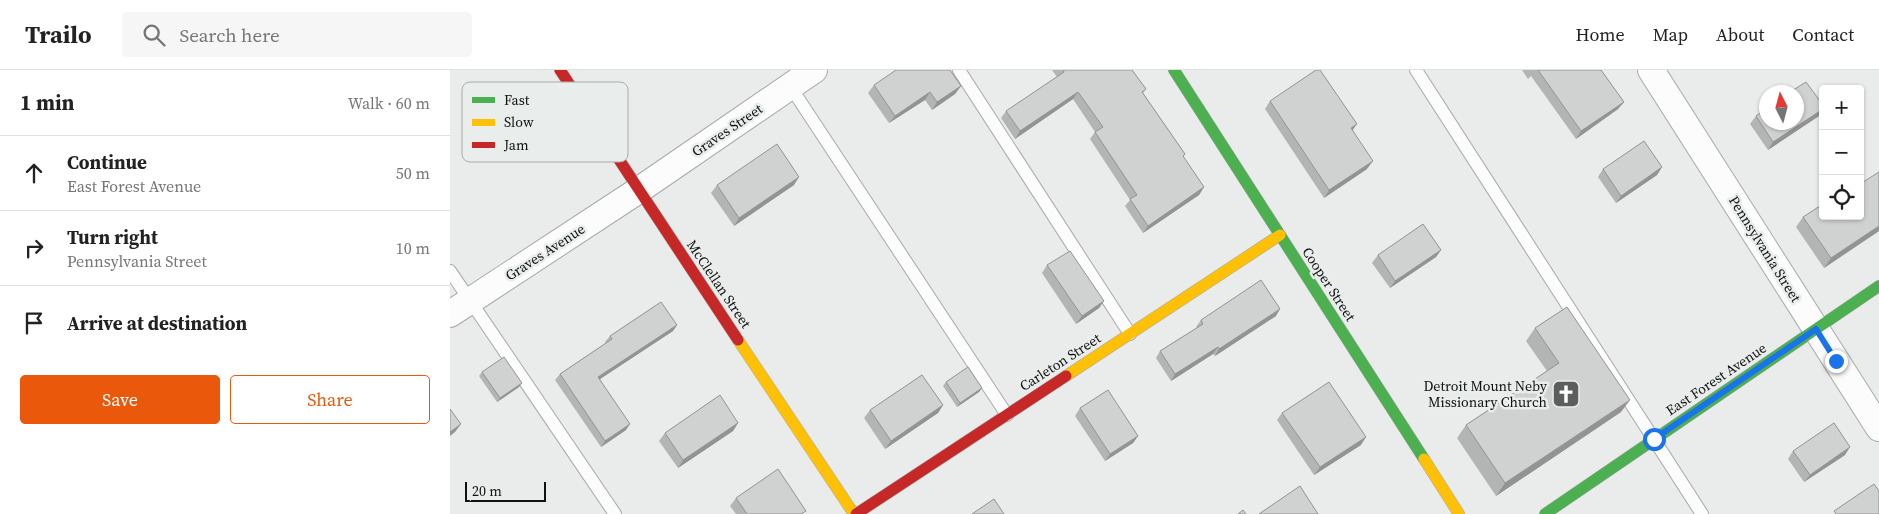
<!DOCTYPE html>
<html lang="en">
<head>
<meta charset="utf-8">
<style>
  :root { --surface:#fff; --page:#f6f6f6; --text:#222; --muted:#767676; --line:#e0e0e0; --accent:#ea580c }
  body { margin:0; font-family:"Source Serif 4",serif; background:var(--page); color:var(--text) }
  .controls { position:absolute; right:15px; top:15px; display:grid; overflow:hidden; border-radius:5px; box-shadow:0 1px 4px #0004 }
  .controls button { width:45px; height:45px; display:grid; place-items:center; padding:0; border:0; border-bottom:1px solid var(--line); background:var(--surface); color:var(--text); font:25px sans-serif }
  .compass { position:absolute; left:1309px; top:15px; width:45px; height:45px; border-radius:50%; background:var(--surface); box-shadow:0 1px 4px #0004; rotate:354deg }
  .scale { position:absolute; left:15px; bottom:12px; width:81px; box-sizing:border-box; padding-left:5px; border:2px solid #101110; border-top:0; font-size:14px; line-height:18px; white-space:nowrap; color:#101110; -webkit-text-stroke:4px #e9edeb; paint-order:stroke }
  .stop { position:absolute; width:15px; height:15px; margin:-11px; border:4px solid #1a73e8; border-radius:50%; background:#fff }
  .stop.end { background:#1a73e8; border-color:#fff; box-shadow:0 1px 5px #0008 }
  .list { margin:0; padding:0; list-style:none }
  h2 { display:flex; justify-content:space-between; align-items:center; height:65px; margin:0; padding:0 20px; font-size:21px }
  h2 small { font-size:16px; font-weight:400; color:var(--muted) }
  .list li { display:grid; grid-template-columns:32px 1fr auto; gap:15px; align-items:center; box-sizing:border-box; height:75px; padding:0 20px; border-top:1px solid var(--line) }
  .list b { display:block; font-size:19px; white-space:nowrap }
  .list p { margin:0; font-size:16px; white-space:nowrap; color:var(--muted) }
  .list em { font-size:16px; font-style:normal; color:var(--muted) }
  .actions { display:flex; gap:10px; padding:15px 20px }
  .actions a { flex:1; padding:11px 0; border:1px solid var(--accent); border-radius:5px; text-align:center; font-size:18px; color:var(--accent) }
  .actions .main { background:var(--accent); color:#fff }
  .icon { flex:none; width:28px; height:28px; fill:none; stroke:currentColor; stroke-width:2; stroke-linecap:round; stroke-linejoin:round }
  .map { position:relative; flex:none; width:1429px; height:444px; overflow:hidden }
  header { display:flex; align-items:center; gap:30px; box-sizing:border-box; height:70px; padding:0 25px; background:var(--surface); border-bottom:1px solid var(--line) }
  header strong { font-size:24px }
  nav { display:flex; gap:28px; margin-inline-start:auto; font-size:18px }
  .search { width:350px; height:45px; background:var(--page); display:flex; align-items:center; gap:12px; box-sizing:border-box; padding:0 18px; border-radius:5px; color:var(--muted); font-size:19px }
  main { display:flex }
  aside { flex:1; background:var(--surface) }
  .map>svg:first-child { display:block }
</style>
</head>
<body>
<header>
<strong>Trailo</strong>
<div class="search"><svg class="icon" aria-label="search" viewBox="0 0 24 24"><circle cx="10" cy="10" r="6"/><path d="M15 15l6 6"/></svg>Search here</div>
<nav><a>Home</a><a>Map</a><a>About</a><a>Contact</a></nav>
</header>
<main>
<aside>
<h2>1 min<small>Walk · 60 m</small></h2>
<ul class="list">
<li><svg class="icon" aria-label="ahead" viewBox="0 0 24 24"><path d="M12 20V5M6 11l6-6 6 6"/></svg><div><b>Continue</b><p>East Forest Avenue</p></div><em>50 m</em></li>
<li><svg class="icon" aria-label="right" viewBox="0 0 24 24"><path d="M7 20v-9h11M14 6l5 5-5 5"/></svg><div><b>Turn right</b><p>Pennsylvania Street</p></div><em>10 m</em></li>
<li><svg class="icon" aria-label="arrive" viewBox="0 0 24 24"><path d="M6 21V4h12l-3 4 3 4H6"/></svg><div><b>Arrive at destination</b></div></li>
</ul>
<div class="actions"><a class="main">Save</a><a>Share</a></div>
</aside>
<div class="map">
<svg width="1429" height="444" viewBox="0 0 1429 444">
  <rect width="100%" height="100%" fill="#eaeceb"/>
  <g fill="none" stroke-linecap="round" stroke-linejoin="round">
    <g stroke="#a7a9a8" stroke-width="14">
      <path id="lane" d="M 509,0 L 680,264
        M 966,0 L 1252,444
        M 340,16 L 557,345
        M 0,201 L 165,444"/>
    </g>
    <g stroke="#a7a9a8" stroke-width="28">
      <path id="street" d="M 1201,0 L 1429,358
        M 0,244 L 189,120 L 364,0"/>
    </g>
    <g stroke="#a7a9a8" stroke-width="12">
      <path id="fast" d="M 724,0 L 974,389
        M 1095,444 L 1429,216"/>
    </g>
    <g stroke="#a7a9a8" stroke-width="12">
      <path id="slow" d="M 288,270 L 404,444
        M 616,306 L 830,165
        M 974,389 L 1009,444"/>
    </g>
    <g stroke="#a7a9a8" stroke-width="12">
      <path id="jam" d="M 110,0 L 288,270
        M 406,444 L 616,306"/>
    </g>
    <use href="#lane" stroke="#fcfcfc" stroke-width="12"/>
    <use href="#street" stroke="#fcfcfc" stroke-width="26"/>
    <use href="#fast" stroke="#4caf50" stroke-width="11"/>
    <use href="#slow" stroke="#ffc107" stroke-width="11"/>
    <use href="#jam" stroke="#c62828" stroke-width="11"/>
  </g>
  <path fill="#b3b5b4" d="M 602,0 L 682,0 L 696,19 L 693,23 L 735,84 L 733,87 L 754,117 L 749,125 L 693,163 L 675,136 L 680,130 L 640,69 L 645,62 L 623,29 L 565,69 L 551,48 L 556,41 L 607,7 Z
    M 1072,0 L 1151,0 L 1174,32 L 1168,39 L 1126,69 L 1081,6 L 1078,9 Z
    M 424,15 L 511,16 L 505,24 L 482,40 L 475,30 L 439,53 L 418,23 Z
    M 820,31 L 917,99 L 874,128 L 815,39 Z
    M 1373,35 L 1373,40 L 1369,46 L 1318,80 L 1300,54 L 1306,46 Z
    M 1212,97 L 1207,105 L 1166,133 L 1148,107 L 1153,99 Z
    M 267,115 L 344,115 L 284,156 L 261,123 Z
    M 1353,147 L 1429,161 L 1374,198 L 1346,157 Z
    M 991,180 L 986,187 L 940,218 L 922,193 L 928,185 Z
    M 597,195 L 654,231 L 649,238 L 626,254 L 592,203 Z
    M 826,246 L 765,286 L 763,284 L 721,311 L 706,288 L 710,281 L 747,258 L 746,257 L 751,250 Z
    M 227,255 L 223,261 L 150,309 L 176,360 L 151,377 L 105,310 L 110,304 L 156,273 L 155,272 L 160,266 Z
    M 1085,258 L 1171,342 L 1046,426 L 1007,368 L 1016,355 L 1097,301 L 1076,271 Z
    M 32,302 L 69,317 L 47,332 L 29,306 Z
    M 496,312 L 532,318 L 529,322 L 507,337 L 493,316 Z
    M 493,335 L 488,343 L 435,379 L 414,348 L 420,340 Z
    M 630,338 L 688,366 L 683,373 L 655,391 L 625,346 Z
    M 832,343 L 911,375 L 864,405 L 827,350 Z
    M 288,353 L 283,361 L 228,398 L 209,371 L 215,363 Z
    M 1343,381 L 1395,385 L 1354,412 L 1338,389 Z
    M 286,428 L 354,444 L 286,444 L 280,436 Z"/>
  <path fill="#929392" d="M 511,16 L 505,24 L 482,40 L 487,32 Z
    M 480,22 L 475,30 L 439,53 L 445,46 Z
    M 628,22 L 623,29 L 565,69 L 570,61 Z
    M 1174,32 L 1168,39 L 1126,69 L 1131,61 Z
    M 1373,39 L 1373,40 L 1369,46 L 1318,80 L 1323,72 Z
    M 907,54 L 902,61 L 901,58 Z
    M 923,91 L 917,99 L 874,128 L 879,120 Z
    M 1212,97 L 1207,105 L 1166,133 L 1171,126 Z
    M 349,107 L 344,115 L 284,156 L 289,148 Z
    M 754,117 L 749,125 L 693,163 L 698,156 Z
    M 1429,156 L 1429,161 L 1374,198 L 1381,188 Z
    M 991,180 L 986,187 L 940,218 L 945,211 Z
    M 654,231 L 649,238 L 626,254 L 632,246 Z
    M 830,239 L 826,246 L 765,286 L 769,279 Z
    M 227,255 L 223,261 L 144,313 L 148,307 Z
    M 768,277 L 763,284 L 721,311 L 725,304 Z
    M 72,313 L 69,317 L 47,332 L 50,328 Z
    M 532,318 L 529,322 L 507,337 L 510,333 Z
    M 1180,330 L 1171,342 L 1046,426 L 1055,413 Z
    M 493,335 L 488,343 L 435,379 L 441,371 Z
    M 288,353 L 283,361 L 228,398 L 233,390 Z
    M 11,354 L 5,362 L 0,366 L 0,362 Z
    M 180,354 L 176,360 L 151,377 L 155,371 Z
    M 688,366 L 683,373 L 655,391 L 660,384 Z
    M 916,367 L 911,375 L 864,405 L 870,397 Z
    M 1400,377 L 1395,385 L 1354,412 L 1360,405 Z"/>
  <path fill="#d0d2d1" stroke="#929392" d="M 446,0 L 500,0 L 511,16 L 487,32 L 480,22 L 445,46 L 424,15 Z
    M 613,0 L 682,0 L 696,19 L 692,22 L 735,84 L 733,86 L 754,117 L 698,156 L 680,129 L 687,125 L 645,62 L 653,57 L 628,22 L 570,61 L 556,41 L 614,2 Z
    M 866,0 L 870,0 L 907,54 L 901,58 L 923,91 L 879,120 L 820,31 Z
    M 1088,0 L 1151,0 L 1174,32 L 1131,61 Z
    M 1356,12 L 1373,35 L 1373,39 L 1323,72 L 1306,46 L 1316,39 L 1316,52 L 1346,52 L 1346,22 L 1340,22 Z
    M 1194,71 L 1212,97 L 1171,126 L 1153,99 Z
    M 327,74 L 349,107 L 289,148 L 267,115 Z
    M 1429,102 L 1429,156 L 1381,188 L 1353,147 L 1373,134 L 1373,146 L 1410,146 L 1410,114 Z
    M 973,154 L 991,180 L 945,211 L 928,185 Z
    M 620,181 L 654,231 L 632,246 L 597,195 Z
    M 811,210 L 830,239 L 769,279 L 768,277 L 725,304 L 710,281 L 753,254 L 751,250 Z
    M 211,232 L 227,255 L 148,307 L 180,354 L 155,371 L 110,304 L 162,269 L 160,266 Z
    M 1117,237 L 1180,330 L 1055,413 L 1016,355 L 1109,293 L 1085,258 Z
    M 54,287 L 72,313 L 50,328 L 32,302 Z
    M 518,297 L 532,318 L 510,333 L 496,312 Z
    M 472,305 L 493,335 L 441,371 L 420,340 Z
    M 879,312 L 916,367 L 870,397 L 832,343 Z
    M 658,320 L 688,366 L 660,384 L 630,338 Z
    M 270,325 L 288,353 L 233,390 L 215,363 Z
    M 0,339 L 11,354 L 0,362 Z
    M 1384,353 L 1400,377 L 1360,405 L 1343,381 Z
    M 328,399 L 356,441 L 351,444 L 297,444 L 286,428 Z
    M 1424,414 L 1429,421 L 1429,444 L 1386,444 L 1384,441 Z
    M 850,416 L 868,444 L 809,444 Z
    M 544,429 L 554,444 L 522,444 Z
    M 793,440 L 796,444 L 788,444 Z"/>
  <g fill="none" stroke-linecap="round" stroke-linejoin="round">
    <path stroke="#1a73e8" stroke-width="6" d="M 1204,369 L 1366,259 L 1386,291"/>
  </g>
  <defs>
    <g id="church-square" transform="scale(1.4375)"><rect x="-9" y="-9" width="18" height="18" rx="4" fill="#5c5e5d" stroke="#e9edeb"/><path d="M-1.2-6h2.4v3.5h3.3v2.4h-3.3V6h-2.4V-.1h-3.3v-2.4h3.3Z" fill="#fff"/></g>
  </defs>
  <g fill-rule="evenodd">
    <use href="#church-square" x="1116" y="324"/>
  </g>
  <g text-anchor="middle" stroke-width="5" stroke-linejoin="round" paint-order="stroke">
    <g font-size="14" fill="#101110" stroke="#e9edeb">
      <text transform="translate(277 60) rotate(-34)" y="5">Graves Street</text>
      <text transform="translate(1315 179) rotate(58)" y="5">Pennsylvania Street</text>
      <text transform="translate(95 182) rotate(-33)" y="5">Graves Avenue</text>
      <text transform="translate(269 214) rotate(56)" y="5">McClellan Street</text>
      <text transform="translate(879 214) rotate(57)" y="5">Cooper Street</text>
      <text transform="translate(610 292) rotate(-33)" y="5">Carleton Street</text>
      <text transform="translate(1266 309) rotate(-34)" y="5">East Forest Avenue</text>
    </g>
    <g font-size="14" fill="#101110" stroke="#e9edeb" text-anchor="end">
      <text x="1097" y="321">Detroit Mount Neby<tspan x="1097" dy="16">Missionary Church</tspan></text>
    </g>
  </g>
  <rect x="12" y="12" width="166" height="80" rx="8" fill="#e9edeb" stroke="#a8aba9" stroke-width="1"/>
  <rect x="22" y="27" width="23" height="6" fill="#4caf50"/>
  <rect x="22" y="49" width="23" height="7" fill="#ffc107"/>
  <rect x="22" y="72" width="23" height="6" fill="#c62828"/>
  <g font-size="14" fill="#101110">
    <text x="54" y="35">Fast</text>
    <text x="54" y="57">Slow</text>
    <text x="54" y="80">Jam</text>
  </g>
</svg>
<div class="controls">
<button>+</button>
<button>−</button>
<button><svg class="icon" aria-label="locate" viewBox="0 0 24 24"><circle cx="12" cy="12" r="6"/><path d="M12 2v4M12 18v4M2 12h4M18 12h4"/></svg></button>
</div>
<svg class="compass" viewBox="-18 -18 36 36"><path d="M0-13l5 13h-10z" fill="#e53935"/><path d="M0 13l5-13h-10z" fill="#767676"/></svg>
<div class="scale">20 m</div>
<div class="stop" style="left:1204px;top:369px"></div>
<div class="stop end" style="left:1386px;top:291px"></div>
</div>
</main>
</body>
</html>
